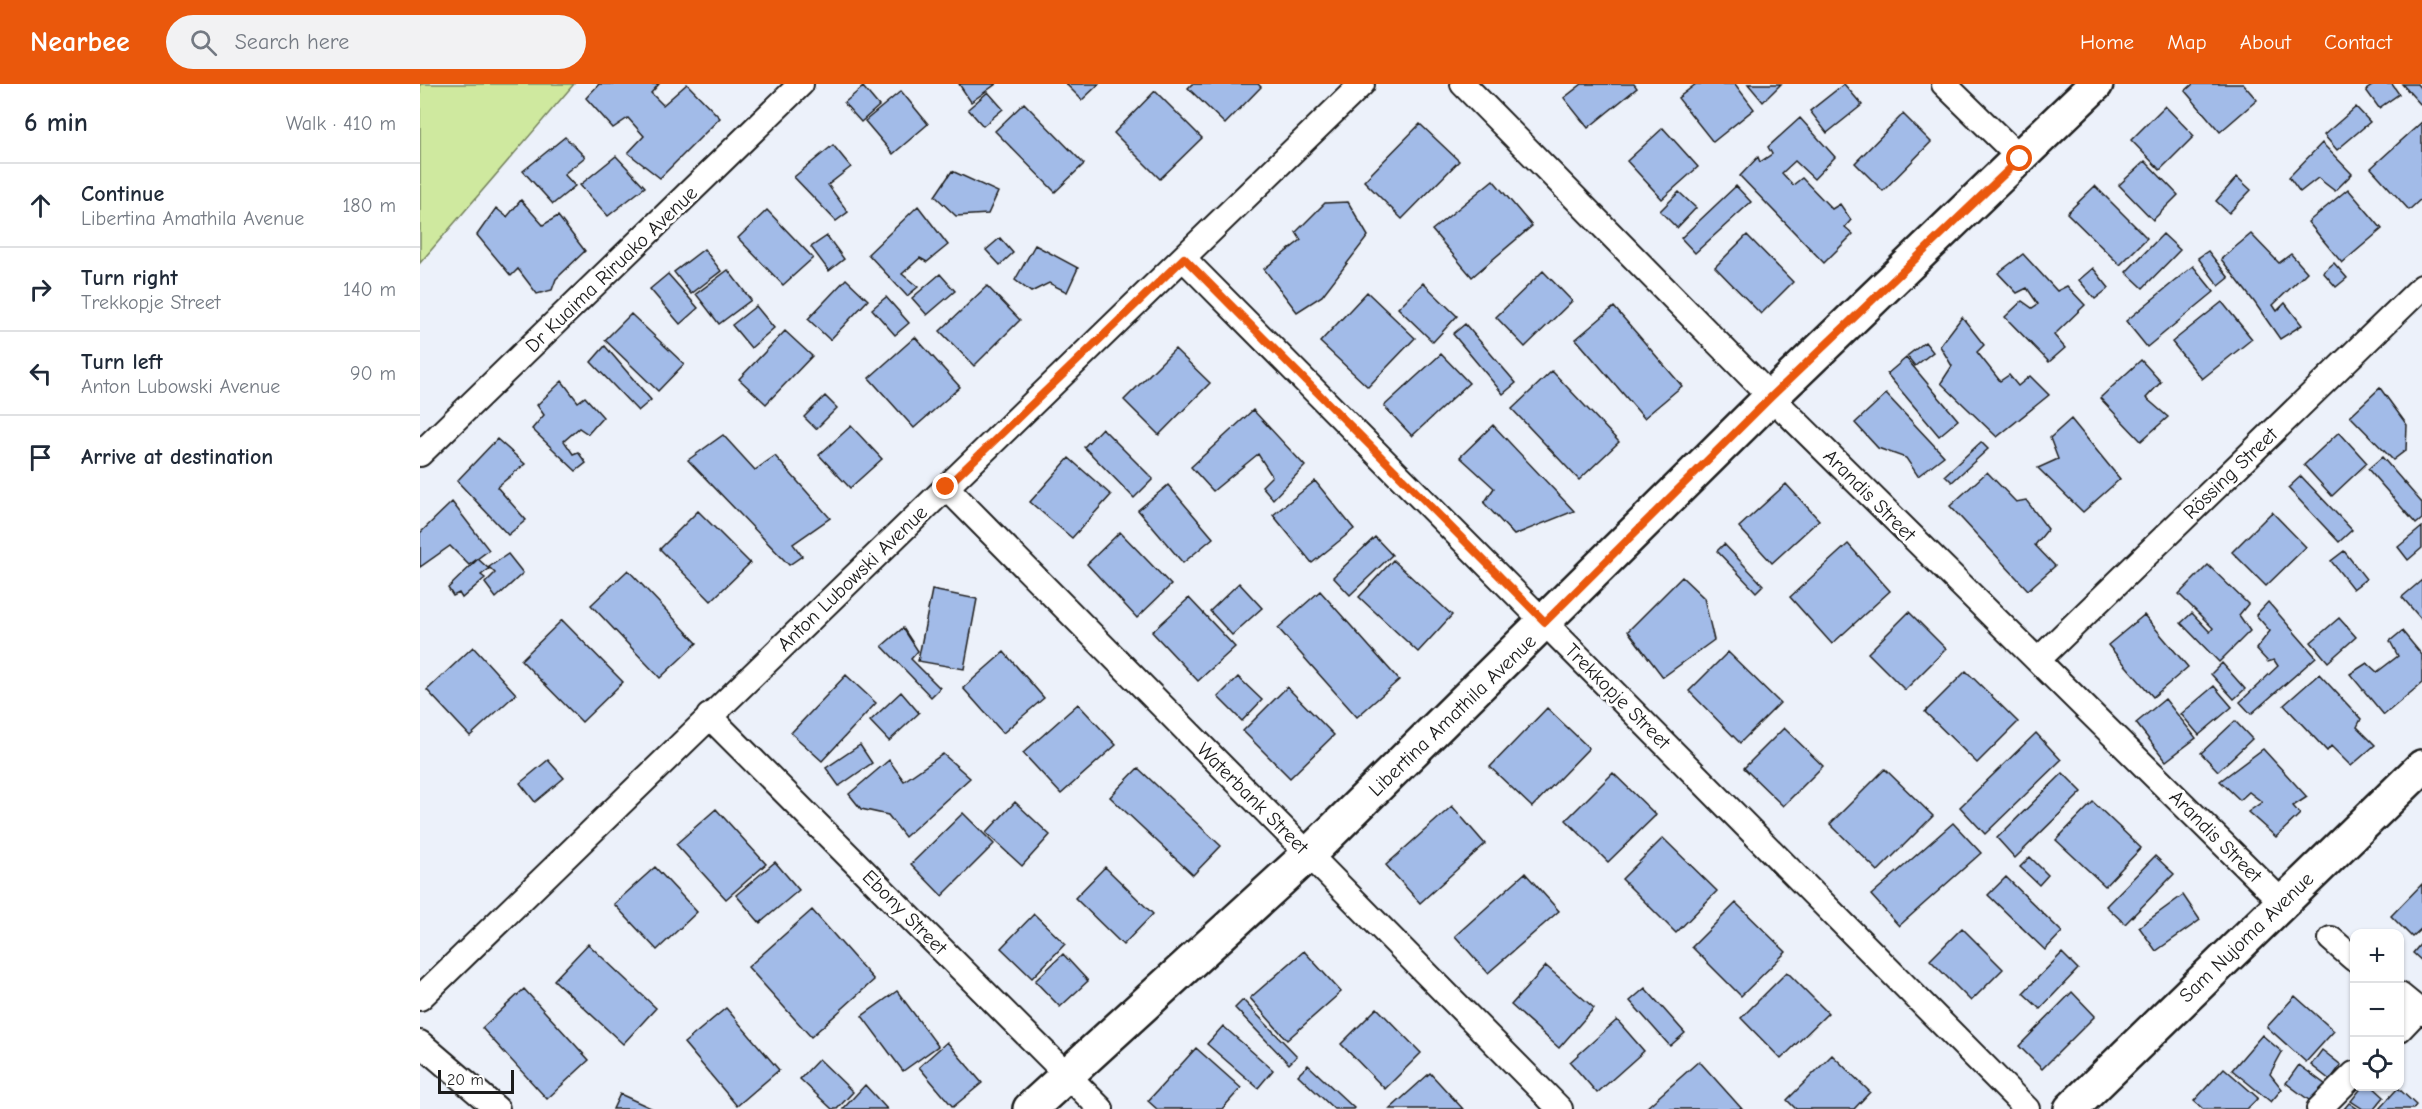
<!DOCTYPE html>
<html lang="en">
<head>
<meta charset="utf-8">
<style>
  :root { --surface:#fff; --page:#f2f2f3; --text:#1f2937; --muted:#747a83; --line:#e0e1e3; --accent:#ea580c }
  body { margin:0; font-family:"Comic Neue",sans-serif; background:var(--page); color:var(--text) }
  .controls { position:absolute; right:18px; bottom:18px; display:grid; overflow:hidden; border-radius:12px; box-shadow:0 2px 4px #0004 }
  .controls button { width:54px; height:54px; display:grid; place-items:center; padding:0; border:0; border-bottom:2px solid var(--line); background:var(--surface); color:var(--text); font:30px sans-serif }
  .scale { position:absolute; left:18px; bottom:15px; width:76px; box-sizing:border-box; padding-left:6px; border:3px solid #1c1c1c; border-top:0; font-size:16px; line-height:21px; white-space:nowrap; color:#1c1c1c; -webkit-text-stroke:4px #fff; paint-order:stroke }
  .stop { position:absolute; width:18px; height:18px; margin:-14px; border:4px solid #ea580c; border-radius:50%; background:#fff }
  .stop.end { background:#ea580c; border-color:#fff; box-shadow:0 2px 6px #0008 }
  .list { margin:0; padding:0; list-style:none }
  h2 { display:flex; justify-content:space-between; align-items:center; height:78px; margin:0; padding:0 24px; font-size:26px }
  h2 small { font-size:20px; font-weight:400; color:var(--muted) }
  .list li { display:grid; grid-template-columns:39px 1fr auto; gap:18px; align-items:center; box-sizing:border-box; height:84px; padding:0 24px; border-top:2px solid var(--line) }
  .list b { display:block; font-size:22px; white-space:nowrap }
  .list p { margin:0; font-size:20px; white-space:nowrap; color:var(--muted) }
  .list em { font-size:20px; font-style:normal; color:var(--muted) }
  .icon { flex:none; width:33px; height:33px; fill:none; stroke:currentColor; stroke-width:2; stroke-linecap:round; stroke-linejoin:round }
  .map { position:relative; flex:none; width:2002px; height:1025px; overflow:hidden }
  header { display:flex; align-items:center; gap:36px; box-sizing:border-box; height:84px; padding:0 30px; background:var(--accent); color:#fff }
  header strong { font-size:28px }
  nav { display:flex; gap:33px; margin-inline-start:auto; font-size:21px }
  .search { width:420px; height:54px; background:var(--page); display:flex; align-items:center; gap:15px; box-sizing:border-box; padding:0 21px; border-radius:33px; color:var(--muted); font-size:22px }
  main { display:flex }
  aside { flex:1; background:var(--surface) }
  .map>svg:first-child { display:block }
</style>
</head>
<body>
<header>
<strong>Nearbee</strong>
<div class="search"><svg class="icon" aria-label="search" viewBox="0 0 24 24"><circle cx="10" cy="10" r="6"/><path d="M15 15l6 6"/></svg>Search here</div>
<nav><a>Home</a><a>Map</a><a>About</a><a>Contact</a></nav>
</header>
<main>
<aside>
<h2>6 min<small>Walk · 410 m</small></h2>
<ul class="list">
<li><svg class="icon" aria-label="ahead" viewBox="0 0 24 24"><path d="M12 20V5M6 11l6-6 6 6"/></svg><div><b>Continue</b><p>Libertina Amathila Avenue</p></div><em>180 m</em></li>
<li><svg class="icon" aria-label="right" viewBox="0 0 24 24"><path d="M7 20v-9h11M14 6l5 5-5 5"/></svg><div><b>Turn right</b><p>Trekkopje Street</p></div><em>140 m</em></li>
<li><svg class="icon" aria-label="left" viewBox="0 0 24 24"><path d="M17 20v-9H6M10 6l-5 5 5 5"/></svg><div><b>Turn left</b><p>Anton Lubowski Avenue</p></div><em>90 m</em></li>
<li><svg class="icon" aria-label="arrive" viewBox="0 0 24 24"><path d="M6 21V4h12l-3 4 3 4H6"/></svg><div><b>Arrive at destination</b></div></li>
</ul>
</aside>
<div class="map">
<svg width="2002" height="1025" viewBox="0 0 2002 1025">
  <rect width="100%" height="100%" fill="#ecf1fa"/>
  <filter id="ink" filterUnits="userSpaceOnUse"><feTurbulence type="fractalNoise" baseFrequency=".0167" numOctaves="2"/><feDisplacementMap in="SourceGraphic" scale="12" xChannelSelector="R" yChannelSelector="G"/><feConvolveMatrix kernelMatrix="1 2 1 2 8 2 1 2 1" color-interpolation-filters="sRGB"/></filter>
  <g filter="url(#ink)">
    <path fill="#cfe99f" stroke="#76825e" stroke-width="1.5" d="M 0,0 L 154,0 L 0,179 Z"/>
    <path fill="#a2bbe8" stroke="#1c1c1c" stroke-width="1.5" d="M 179,0 L 239,0 L 231,9 L 243,21 L 267,0 L 300,34 L 240,94 L 208,69 L 224,52 L 208,34 L 193,44 L 166,14 Z
      M 539,0 L 576,0 L 551,18 Z
      M 646,0 L 679,0 L 662,16 Z
      M 772,0 L 838,0 L 841,3 L 805,40 L 768,4 Z
      M 1162,0 L 1214,0 L 1217,4 L 1168,44 L 1144,14 Z
      M 1276,0 L 1315,0 L 1334,25 L 1293,58 L 1258,14 Z
      M 1328,0 L 1361,0 L 1343,18 Z
      M 1424,0 L 1442,21 L 1407,49 L 1390,27 Z
      M 1773,0 L 1823,0 L 1837,16 L 1800,48 L 1765,7 Z
      M 1955,0 L 1972,0 L 1979,10 L 1959,24 L 1946,6 Z
      M 1982,0 L 1997,0 L 2002,6 L 2002,22 Z
      M 443,3 L 459,22 L 441,38 L 424,19 Z
      M 481,7 L 508,40 L 473,70 L 445,37 Z
      M 735,7 L 782,54 L 740,95 L 694,49 Z
      M 568,8 L 583,25 L 563,42 L 548,25 Z
      M 604,19 L 664,80 L 635,108 L 575,47 Z
      M 1745,22 L 1774,52 L 1740,86 L 1711,56 Z
      M 1936,23 L 1950,38 L 1917,66 L 1904,51 Z
      M 1483,30 L 1511,58 L 1463,107 L 1435,79 Z
      M 1380,34 L 1415,73 L 1394,95 L 1375,77 L 1362,89 L 1373,101 L 1382,94 L 1412,125 L 1420,120 L 1431,136 L 1425,143 L 1433,150 L 1404,179 L 1320,92 L 1338,73 L 1340,78 L 1352,70 L 1348,63 Z
      M 2002,38 L 2002,114 L 1989,126 L 1951,84 Z
      M 1000,40 L 1039,77 L 982,135 L 944,97 Z
      M 1243,44 L 1278,83 L 1242,115 L 1207,77 Z
      M 145,53 L 165,73 L 144,90 L 155,102 L 133,120 L 103,87 Z
      M 1902,59 L 1932,90 L 1915,107 L 1898,94 L 1880,108 L 1869,93 Z
      M 413,61 L 431,83 L 408,101 L 428,128 L 416,137 L 374,93 Z
      M 196,72 L 225,103 L 188,132 L 160,101 Z
      M 1725,77 L 1758,111 L 1733,136 L 1699,101 Z
      M 532,87 L 578,108 L 568,130 L 536,132 L 515,112 Z
      M 1817,93 L 1831,106 L 1809,129 L 1796,117 Z
      M 1073,96 L 1112,142 L 1052,193 L 1012,146 Z
      M 1316,102 L 1331,118 L 1275,169 L 1261,154 Z
      M 1675,102 L 1727,154 L 1700,181 L 1647,129 Z
      M 1928,105 L 1962,145 L 1922,179 L 1888,138 Z
      M 1259,108 L 1276,124 L 1257,144 L 1240,127 Z
      M 101,116 L 123,141 L 138,132 L 165,167 L 136,195 L 132,206 L 117,210 L 98,185 L 91,192 L 57,151 L 76,124 L 87,133 Z
      M 928,118 L 948,152 L 902,212 L 877,228 L 844,185 L 881,156 L 876,148 L 905,119 Z
      M 498,122 L 528,161 L 507,178 L 500,174 L 482,190 L 498,203 L 487,212 L 448,170 Z
      M 347,126 L 393,174 L 363,201 L 318,154 Z
      M 1743,150 L 1760,166 L 1723,204 L 1706,188 Z
      M 1831,150 L 1859,179 L 1871,170 L 1887,188 L 1853,221 L 1857,227 L 1865,219 L 1882,241 L 1860,255 L 1835,219 L 1801,175 Z
      M 1327,151 L 1373,198 L 1341,230 L 1295,183 Z
      M 407,152 L 424,175 L 409,187 L 391,163 Z
      M 580,154 L 593,169 L 580,181 L 566,166 Z
      M 615,161 L 658,184 L 647,208 L 629,199 L 611,208 L 595,196 Z
      M 284,165 L 301,187 L 271,210 L 254,188 Z
      M 1788,167 L 1809,194 L 1799,202 L 1778,174 Z
      M 1603,170 L 1637,207 L 1647,202 L 1665,221 L 1634,251 L 1645,264 L 1629,278 L 1585,233 L 1602,217 L 1612,224 L 1618,220 L 1607,204 L 1597,209 L 1578,189 Z
      M 1914,179 L 1927,194 L 1916,203 L 1903,188 Z
      M 1773,182 L 1794,208 L 1727,263 L 1706,237 Z
      M 1673,184 L 1689,204 L 1675,215 L 1659,196 Z
      M 308,186 L 331,216 L 299,240 L 276,210 Z
      M 1123,187 L 1152,217 L 1105,263 L 1076,233 Z
      M 248,190 L 278,224 L 260,240 L 230,205 Z
      M 520,190 L 535,207 L 507,231 L 492,214 Z
      M 426,195 L 448,216 L 410,256 L 388,235 Z
      M 1003,199 L 1037,232 L 1013,258 L 978,224 Z
      M 567,202 L 600,236 L 554,282 L 520,247 Z
      M 947,208 L 995,254 L 948,303 L 900,258 Z
      M 466,213 L 489,239 L 475,251 L 452,225 Z
      M 1802,218 L 1832,255 L 1782,295 L 1752,258 Z
      M 336,222 L 354,244 L 331,264 L 312,241 Z
      M 1194,223 L 1262,302 L 1224,334 L 1156,255 Z
      M 211,230 L 264,280 L 238,307 L 185,256 Z
      M 1542,233 L 1564,261 L 1557,268 L 1580,297 L 1589,291 L 1598,302 L 1610,292 L 1629,311 L 1577,353 L 1521,299 L 1532,282 L 1520,262 Z
      M 1045,240 L 1096,299 L 1083,310 L 1033,250 Z
      M 365,247 L 392,272 L 346,320 L 319,295 Z
      M 495,253 L 540,303 L 494,344 L 449,294 Z
      M 1505,258 L 1513,268 L 1495,282 L 1487,272 Z
      M 185,262 L 231,316 L 218,327 L 171,278 Z
      M 755,265 L 790,299 L 739,351 L 704,316 Z
      M 1021,270 L 1049,299 L 992,352 L 964,322 Z
      M 1486,274 L 1538,336 L 1519,352 L 1467,290 Z
      M 1721,276 L 1741,298 L 1726,314 L 1748,333 L 1721,357 L 1680,314 Z
      M 1132,287 L 1199,358 L 1159,396 L 1092,325 Z
      M 142,297 L 158,318 L 165,313 L 183,333 L 168,350 L 159,344 L 144,357 L 153,370 L 158,368 L 166,379 L 156,387 L 112,345 L 124,331 L 117,321 Z
      M 1960,304 L 1987,341 L 1986,366 L 1973,376 L 1930,332 Z
      M 1466,310 L 1524,372 L 1498,392 L 1486,374 L 1458,364 L 1435,339 Z
      M 405,312 L 417,324 L 396,345 L 384,333 Z
      M 833,326 L 885,382 L 853,415 L 842,402 L 852,392 L 838,370 L 793,407 L 771,383 Z
      M 1651,335 L 1700,395 L 1663,428 L 1618,384 L 1638,375 L 1630,354 Z
      M 1073,341 L 1154,427 L 1094,451 L 1064,419 L 1074,404 L 1040,373 Z
      M 431,342 L 462,375 L 430,404 L 399,371 Z
      M 682,344 L 733,395 L 714,414 L 664,363 Z
      M 1919,348 L 1947,379 L 1912,412 L 1884,381 Z
      M 303,351 L 335,386 L 355,372 L 410,434 L 373,460 L 382,472 L 369,481 L 268,376 Z
      M 77,355 L 105,380 L 77,403 L 106,436 L 88,451 L 37,397 Z
      M 1561,358 L 1568,365 L 1532,398 L 1525,391 Z
      M 1962,373 L 2002,419 L 2002,435 L 1996,440 L 1948,385 Z
      M 649,374 L 691,411 L 652,454 L 610,418 Z
      M 1567,388 L 1596,418 L 1606,416 L 1628,445 L 1615,461 L 1635,482 L 1608,506 L 1530,422 Z
      M 1881,392 L 1932,446 L 1919,458 L 1868,404 Z
      M 895,397 L 934,445 L 892,479 L 853,431 Z
      M 1366,400 L 1399,436 L 1352,479 L 1319,443 Z
      M 748,401 L 793,454 L 763,479 L 718,426 Z
      M 32,418 L 69,466 L 49,481 L 30,462 L 0,483 L 0,449 Z
      M 278,427 L 330,479 L 291,517 L 240,465 Z
      M 1852,428 L 1886,463 L 1846,502 L 1812,468 Z
      M 2002,443 L 2002,464 L 1988,476 L 1978,463 Z
      M 700,448 L 751,501 L 717,534 L 667,480 Z
      M 955,453 L 972,471 L 930,511 L 913,493 Z
      M 1304,460 L 1343,501 L 1336,508 L 1297,467 Z
      M 1428,460 L 1470,507 L 1412,560 L 1370,513 Z
      M 1924,467 L 1946,495 L 1933,505 L 1911,477 Z
      M 88,470 L 103,489 L 76,514 L 65,499 L 75,489 L 69,483 Z
      M 58,475 L 69,485 L 61,491 L 65,494 L 42,514 L 39,509 L 33,512 L 28,504 Z
      M 973,476 L 1032,531 L 998,568 L 939,513 Z
      M 1788,481 L 1828,520 L 1819,531 L 1830,547 L 1799,578 L 1761,539 L 1772,529 L 1790,548 L 1793,544 L 1759,510 Z
      M 208,486 L 277,559 L 240,594 L 171,521 Z
      M 1262,493 L 1284,514 L 1294,556 L 1243,593 L 1208,547 Z
      M 2002,496 L 2002,536 L 1982,513 Z
      M 819,499 L 842,524 L 812,551 L 790,527 Z
      M 512,506 L 557,515 L 544,585 L 498,577 Z
      M 900,507 L 979,596 L 937,633 L 858,544 Z
      M 769,514 L 815,563 L 778,597 L 732,548 Z
      M 1848,518 L 1896,573 L 1831,630 L 1820,618 L 1858,582 L 1854,576 L 1848,578 L 1836,565 L 1850,547 L 1836,531 Z
      M 1489,528 L 1526,565 L 1485,606 L 1448,569 Z
      M 1724,531 L 1768,583 L 1733,613 L 1688,561 Z
      M 1919,534 L 1936,553 L 1908,578 L 1891,558 Z
      M 142,536 L 203,598 L 162,638 L 101,576 Z
      M 483,544 L 498,567 L 491,575 L 520,604 L 511,613 L 462,562 Z
      M 1982,547 L 2002,571 L 2002,599 L 1964,631 L 1930,590 L 1947,579 L 1957,588 L 1978,572 L 1970,557 Z
      M 53,563 L 96,610 L 50,652 L 7,606 Z
      M 584,568 L 624,614 L 583,649 L 543,604 Z
      M 1308,568 L 1360,619 L 1320,659 L 1269,607 Z
      M 1802,579 L 1825,605 L 1814,615 L 1791,590 Z
      M 1546,587 L 1598,638 L 1557,679 L 1505,628 Z
      M 1899,590 L 1941,635 L 1937,643 L 1955,661 L 1931,682 L 1911,662 L 1907,667 L 1864,621 Z
      M 426,591 L 456,619 L 402,677 L 371,649 Z
      M 818,593 L 842,616 L 822,637 L 798,613 Z
      M 1794,602 L 1812,623 L 1779,651 L 1761,630 Z
      M 867,603 L 914,651 L 870,694 L 823,647 Z
      M 481,608 L 499,629 L 469,657 L 450,637 Z
      M 1745,615 L 1776,654 L 1746,677 L 1716,639 Z
      M 658,620 L 696,661 L 641,710 L 603,669 Z
      M 1127,624 L 1169,664 L 1112,723 L 1070,683 Z
      M 1815,637 L 1832,655 L 1798,687 L 1781,669 Z
      M 1364,644 L 1403,682 L 1363,722 L 1324,684 Z
      M 1616,649 L 1641,676 L 1565,750 L 1540,723 Z
      M 440,661 L 452,679 L 419,702 L 406,684 Z
      M 1843,665 L 1887,713 L 1873,722 L 1880,730 L 1856,753 L 1828,728 L 1842,718 L 1829,708 L 1820,716 L 1800,697 Z
      M 523,670 L 550,694 L 485,753 L 468,731 L 441,725 L 429,710 L 469,676 L 484,697 Z
      M 128,676 L 144,694 L 115,718 L 100,699 Z
      M 718,684 L 801,762 L 773,791 L 690,713 Z
      M 1465,685 L 1513,732 L 1458,787 L 1410,740 Z
      M 1193,689 L 1236,731 L 1188,778 L 1146,736 Z
      M 1643,689 L 1662,708 L 1595,774 L 1577,754 Z
      M 595,718 L 630,751 L 602,782 L 566,749 Z
      M 1673,718 L 1721,764 L 1685,802 L 1636,756 Z
      M 1032,722 L 1065,760 L 1000,819 L 966,781 Z
      M 296,725 L 346,780 L 306,815 L 256,760 Z
      M 543,729 L 574,760 L 522,812 L 491,780 Z
      M 1533,739 L 1561,769 L 1479,842 L 1451,811 Z
      M 1243,754 L 1297,807 L 1256,849 L 1202,795 Z
      M 1735,772 L 1754,790 L 1705,840 L 1686,822 Z
      M 1610,773 L 1628,791 L 1619,801 L 1600,783 Z
      M 355,778 L 379,806 L 340,839 L 316,811 Z
      M 235,783 L 277,828 L 237,866 L 194,820 Z
      M 685,783 L 733,830 L 703,861 L 655,814 Z
      M 1105,789 L 1139,827 L 1068,889 L 1035,852 Z
      M 1586,793 L 1642,848 L 1625,866 L 1568,811 Z
      M 2002,800 L 2002,844 L 1992,853 L 1971,832 Z
      M 1763,811 L 1780,836 L 1736,867 L 1719,843 Z
      M 1316,819 L 1366,868 L 1321,912 L 1272,863 Z
      M 392,826 L 454,896 L 391,953 L 328,883 Z
      M 614,830 L 645,860 L 612,894 L 581,864 Z
      M 1542,844 L 1583,885 L 1551,917 L 1510,876 Z
      M 2002,858 L 2002,877 L 1993,869 Z
      M 168,860 L 236,924 L 203,960 L 134,896 Z
      M 884,867 L 921,908 L 867,956 L 830,914 Z
      M 1642,869 L 1658,885 L 1620,925 L 1603,909 Z
      M 643,870 L 668,897 L 640,923 L 615,897 Z
      M 1126,882 L 1174,924 L 1139,964 L 1091,921 Z
      M 1367,888 L 1408,929 L 1361,975 L 1321,934 Z
      M 1225,904 L 1265,949 L 1250,962 L 1210,917 Z
      M 104,905 L 169,976 L 127,1015 L 62,944 Z
      M 477,907 L 518,962 L 483,987 L 442,932 Z
      M 1652,908 L 1675,932 L 1622,985 L 1599,962 Z
      M 1875,912 L 1914,947 L 1886,978 L 1847,943 Z
      M 823,916 L 877,972 L 869,980 L 815,924 Z
      M 306,924 L 359,986 L 317,1022 L 264,959 Z
      M 957,924 L 1001,969 L 965,1005 L 921,960 Z
      M 1197,936 L 1224,967 L 1177,1009 L 1150,978 Z
      M 803,942 L 853,986 L 838,1004 L 787,960 Z
      M 1842,951 L 1862,968 L 1850,990 L 1862,1005 L 1851,1018 L 1812,986 Z
      M 527,958 L 562,999 L 533,1023 L 499,983 Z
      M 776,964 L 821,1004 L 802,1025 L 737,1025 L 728,1017 Z
      M 1902,966 L 1921,981 L 1910,996 L 1891,981 Z
      M 1412,971 L 1450,1008 L 1434,1025 L 1376,1025 L 1367,1016 Z
      M 399,975 L 433,1008 L 417,1025 L 412,1025 L 380,995 Z
      M 1279,977 L 1322,1025 L 1225,1025 Z
      M 888,981 L 934,1024 L 933,1025 L 914,1025 L 878,991 Z
      M 1879,981 L 1906,1001 L 1893,1019 L 1866,999 Z
      M 1804,984 L 1838,1014 L 1827,1025 L 1783,1025 L 1774,1017 Z
      M 1010,989 L 1043,1025 L 970,1025 Z
      M 445,1001 L 467,1025 L 423,1025 Z
      M 1943,1002 L 1952,1002 L 1964,1013 L 1954,1025 L 1943,1025 L 1931,1017 Z
      M 1978,1004 L 1996,1021 L 1993,1025 L 1959,1025 Z
      M 200,1010 L 233,1025 L 193,1025 Z
      M 1929,1019 L 1938,1025 L 1924,1025 Z"/>
    <g fill="none" stroke-linecap="round" stroke-linejoin="round">
      <g stroke="#1c1c1c" stroke-width="28">
        <path id="street" d="M 1043,0 L 1351,313 L 1861,817
          M 1524,0 L 1601,75
          M 764,175 L 1607,1025
          M 0,370 L 381,0
          M 526,403 L 1140,1025
          M 1618,576 L 2002,203
          M 289,632 L 681,1025
          M 1911,855 L 1934,875
          M 1980,911 L 2002,929
          M 0,914 L 942,0
          M 1980,945 L 1998,926
          M 0,959 L 77,1025
          M 1899,1025 L 1934,990"/>
      </g>
      <g stroke="#1c1c1c" stroke-width="38">
        <path id="secondary" d="M 610,1025 L 889,770 L 1351,313 L 1676,0"/>
      </g>
      <g stroke="#1c1c1c" stroke-width="38">
        <path id="highway" d="M 1651,1025 L 2002,683"/>
      </g>
      <use href="#street" stroke="#fff" stroke-width="24"/>
      <use href="#secondary" stroke="#fff" stroke-width="33"/>
      <use href="#highway" stroke="#fff" stroke-width="33"/>
    </g>
  </g>
  <g fill="none" stroke-linecap="round" stroke-linejoin="round" filter="url(#ink)">
    <path stroke="#ea580c" stroke-width="8" d="M 526,403 L 764,174 L 1125,538 L 1351,313 L 1600,75"/>
  </g>
  <g text-anchor="middle" stroke-width="6" stroke-linejoin="round" paint-order="stroke">
    <g font-size="20" fill="#1c1c1c" stroke="#fff">
      <text transform="translate(191 185) rotate(-44)" y="7">Dr Kuaima Riruako Avenue</text>
      <text transform="translate(1810 389) rotate(-44)" y="7">Rössing Street</text>
      <text transform="translate(1450 411) rotate(45)" y="7">Arandis Street</text>
      <text transform="translate(432 494) rotate(-44)" y="7">Anton Lubowski Avenue</text>
      <text transform="translate(1198 612) rotate(45)" y="7">Trekkopje Street</text>
      <text transform="translate(1032 631) rotate(-44)" y="7">Libertina Amathila Avenue</text>
      <text transform="translate(833 714) rotate(45)" y="7">Waterbank Street</text>
      <text transform="translate(1796 752) rotate(45)" y="7">Arandis Street</text>
      <text transform="translate(485 828) rotate(45)" y="7">Ebony Street</text>
      <text transform="translate(1826 853) rotate(-44)" y="7">Sam Nujoma Avenue</text>
    </g>
  </g>
</svg>
<div class="controls">
<button>+</button>
<button>−</button>
<button><svg class="icon" aria-label="locate" viewBox="0 0 24 24"><circle cx="12" cy="12" r="6"/><path d="M12 2v4M12 18v4M2 12h4M18 12h4"/></svg></button>
</div>
<div class="scale">20 m</div>
<div class="stop" style="left:1600px;top:75px"></div>
<div class="stop end" style="left:526px;top:403px"></div>
</div>
</main>
</body>
</html>
